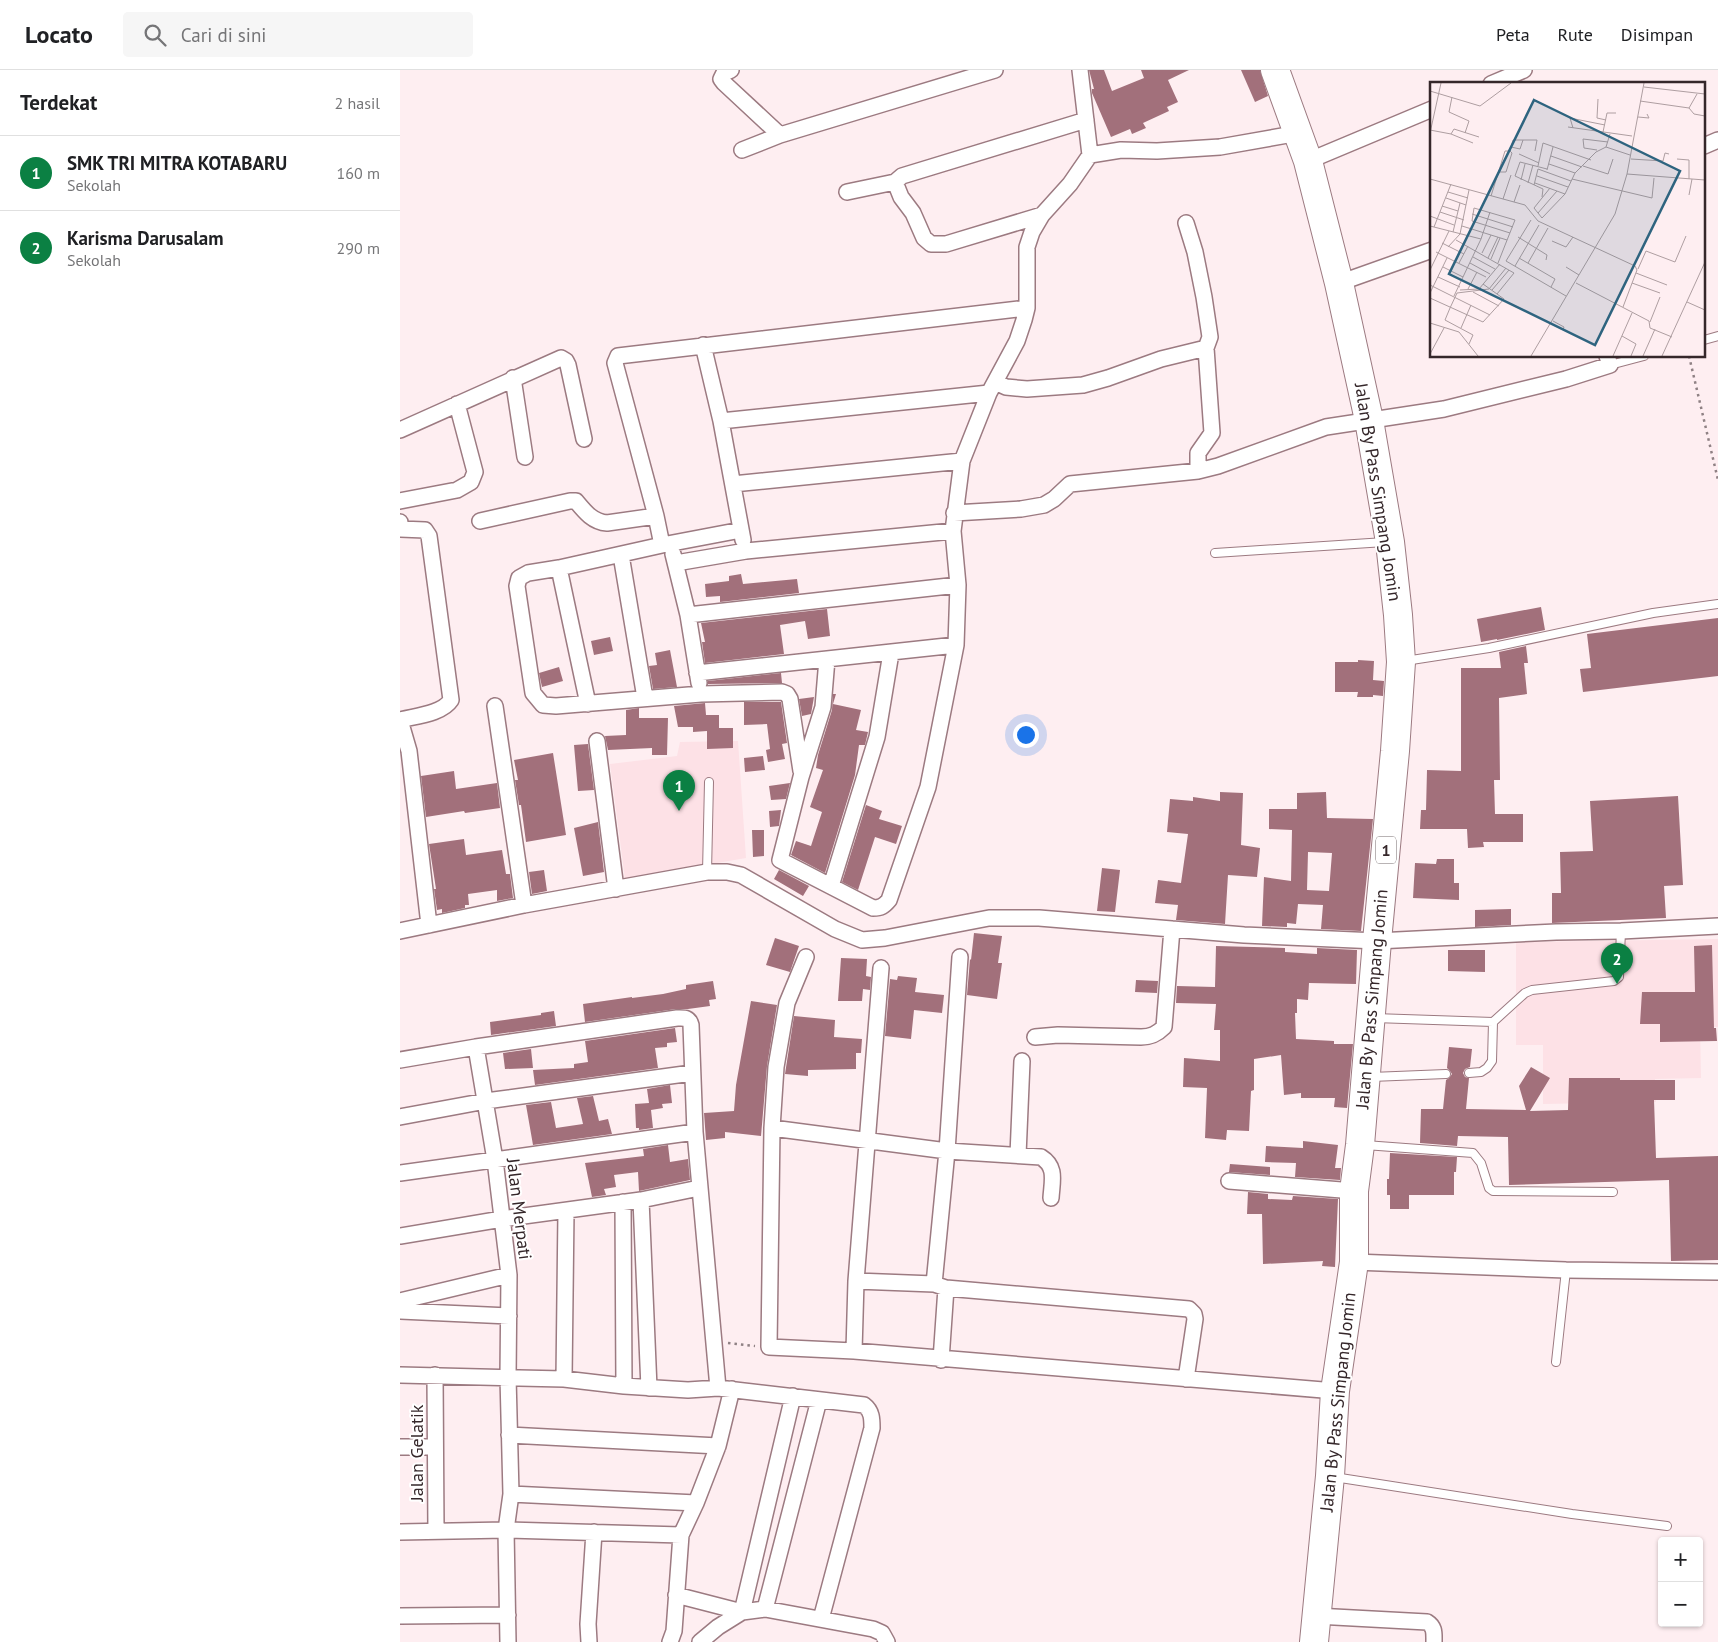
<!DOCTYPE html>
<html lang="id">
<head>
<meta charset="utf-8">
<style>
  :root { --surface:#fff; --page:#f6f6f6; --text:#202124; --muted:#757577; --line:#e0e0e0; --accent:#0b8043 }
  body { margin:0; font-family:"PT Sans",sans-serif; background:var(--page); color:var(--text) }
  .controls { position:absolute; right:15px; bottom:15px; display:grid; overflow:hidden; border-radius:5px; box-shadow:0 1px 4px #0004 }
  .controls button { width:45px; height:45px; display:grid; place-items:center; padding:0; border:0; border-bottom:1px solid var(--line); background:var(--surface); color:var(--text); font:25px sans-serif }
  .you { position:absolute; left:625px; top:664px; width:18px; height:18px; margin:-12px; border:4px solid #fff; border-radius:50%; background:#1a73e8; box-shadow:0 0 0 8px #1a73e833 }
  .badge { display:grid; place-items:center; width:32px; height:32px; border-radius:50%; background:var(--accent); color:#fff; font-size:16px; font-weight:700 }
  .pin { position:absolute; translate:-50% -41px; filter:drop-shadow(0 1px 2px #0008) }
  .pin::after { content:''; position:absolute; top:26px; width:18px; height:15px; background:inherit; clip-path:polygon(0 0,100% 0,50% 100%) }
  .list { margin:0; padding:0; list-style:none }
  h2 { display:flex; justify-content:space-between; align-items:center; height:65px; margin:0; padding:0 20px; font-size:21px }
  h2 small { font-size:16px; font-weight:400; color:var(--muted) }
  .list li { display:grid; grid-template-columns:32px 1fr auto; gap:15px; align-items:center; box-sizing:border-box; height:75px; padding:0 20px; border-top:1px solid var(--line) }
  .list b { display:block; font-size:19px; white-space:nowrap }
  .list p { margin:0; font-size:16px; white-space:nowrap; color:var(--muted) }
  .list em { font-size:16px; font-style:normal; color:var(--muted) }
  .icon { flex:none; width:28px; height:28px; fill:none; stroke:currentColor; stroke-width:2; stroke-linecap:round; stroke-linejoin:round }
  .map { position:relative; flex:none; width:1318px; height:1572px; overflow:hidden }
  header { display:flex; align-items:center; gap:30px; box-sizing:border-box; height:70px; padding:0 25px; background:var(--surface); border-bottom:1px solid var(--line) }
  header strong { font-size:24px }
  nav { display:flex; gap:28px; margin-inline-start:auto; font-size:18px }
  .search { width:350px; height:45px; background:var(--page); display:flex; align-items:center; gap:12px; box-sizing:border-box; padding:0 18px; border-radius:5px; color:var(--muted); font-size:19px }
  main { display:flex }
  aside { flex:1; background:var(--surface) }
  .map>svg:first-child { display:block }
</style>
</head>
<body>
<header>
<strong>Locato</strong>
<div class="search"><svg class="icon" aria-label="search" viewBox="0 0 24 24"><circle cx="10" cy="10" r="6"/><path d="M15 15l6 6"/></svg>Cari di sini</div>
<nav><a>Peta</a><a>Rute</a><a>Disimpan</a></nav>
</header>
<main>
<aside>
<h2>Terdekat<small>2 hasil</small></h2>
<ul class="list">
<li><span class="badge">1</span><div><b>SMK TRI MITRA KOTABARU</b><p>Sekolah</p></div><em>160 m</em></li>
<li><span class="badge">2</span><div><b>Karisma Darusalam</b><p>Sekolah</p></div><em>290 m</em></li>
</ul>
</aside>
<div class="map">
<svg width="1318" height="1572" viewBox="0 0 1318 1572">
  <rect width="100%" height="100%" fill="#feeef1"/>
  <path fill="#fde1e6" d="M 338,671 L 346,788 L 225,809 L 210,694 L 277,686 L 280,672 Z
    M 1318,869 L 1318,957 L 1300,957 L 1301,1008 L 1255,1009 L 1256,1032 L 1143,1034 L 1143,975 L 1116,975 L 1116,872 Z"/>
  <path fill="#a2707b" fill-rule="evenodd" d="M 689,0 L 704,0 L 712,21 L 744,8 L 741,0 L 789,0 L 768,10 L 778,32 L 767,37 L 769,41 L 743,53 L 746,58 L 732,64 L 730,59 L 711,67 L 692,23 L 692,19 L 694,19 Z
    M 841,0 L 860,0 L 868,26 L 855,32 Z
    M 341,504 L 343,514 L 397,509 L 399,523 L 320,532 L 320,526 L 306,527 L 305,514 L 329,511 L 329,506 Z
    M 1141,537 L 1145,560 L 1097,570 L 1097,569 L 1081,572 L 1077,549 Z
    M 427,539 L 430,566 L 408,569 L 405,551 L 380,555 L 384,584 L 305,593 L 302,572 L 305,572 L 301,553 Z
    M 1318,548 L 1318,606 L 1183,622 L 1180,599 L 1191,598 L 1187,564 Z
    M 210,567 L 213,581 L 194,585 L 191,571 Z
    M 1126,576 L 1128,593 L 1124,593 L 1127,624 L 1099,628 L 1100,710 L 1094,710 L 1095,744 L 1123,744 L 1123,772 L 1083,772 L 1084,777 L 1068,778 L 1067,759 L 1020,759 L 1021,740 L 1026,740 L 1027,700 L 1061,701 L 1061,598 L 1101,598 L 1099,582 Z
    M 270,580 L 277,617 L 253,619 L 249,596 L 257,595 L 255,583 Z
    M 958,590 L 974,591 L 973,610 L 984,611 L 983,626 L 973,625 L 973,627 L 957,627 L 958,622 L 935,622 L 935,592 L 958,592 Z
    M 159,597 L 163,611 L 142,617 L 139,603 Z
    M 381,603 L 382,613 L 308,614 L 308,611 Z
    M 433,624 L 436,624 L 433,634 L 461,640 L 456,660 L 468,662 L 465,675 L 459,675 L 455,705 L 425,803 L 391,785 L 396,771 L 411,776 L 422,742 L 410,737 L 423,700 L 416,698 L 418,685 L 432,640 Z
    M 414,627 L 411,644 L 402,646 L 399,629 Z
    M 344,632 L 381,632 L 387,673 L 382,674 L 385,689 L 368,692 L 366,680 L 370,679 L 367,654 L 344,655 Z
    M 305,633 L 306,645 L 319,645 L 319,658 L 333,658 L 333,678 L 307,679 L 307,661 L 293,662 L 293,657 L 278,657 L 274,636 Z
    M 239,638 L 239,648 L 268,648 L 267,685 L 252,685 L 252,678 L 208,680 L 205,666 L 226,665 L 226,640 Z
    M 188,674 L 194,720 L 178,721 L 174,675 Z
    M 153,683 L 166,765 L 126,772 L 121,735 L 119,735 L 115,710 L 118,710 L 114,690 Z
    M 363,686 L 365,700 L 345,702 L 344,688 Z
    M 54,701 L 56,719 L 97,713 L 100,738 L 65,743 L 64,741 L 26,747 L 21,706 Z
    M 390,713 L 386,729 L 371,730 L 369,716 Z
    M 820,722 L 843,723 L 841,775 L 860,778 L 857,807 L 828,805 L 825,854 L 776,850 L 778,835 L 755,833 L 758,810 L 781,813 L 788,764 L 767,762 L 770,729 L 793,731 L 793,727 L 820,731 Z
    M 926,722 L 927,748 L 973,749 L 961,861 L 921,859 L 923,835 L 898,834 L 896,854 L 887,853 L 887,857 L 862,856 L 864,807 L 891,811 L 892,760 L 869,759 L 869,739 L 897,739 L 897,723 ZM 908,782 L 932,783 L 929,821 L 907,820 Z
    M 1278,726 L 1283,815 L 1264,816 L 1266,848 L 1152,853 L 1152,823 L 1161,823 L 1160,782 L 1193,781 L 1190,731 Z
    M 466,735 L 482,741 L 479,749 L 502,756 L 496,774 L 475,767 L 458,820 L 442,812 Z
    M 381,740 L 379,756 L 370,757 L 369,741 Z
    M 198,752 L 204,802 L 183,806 L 174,758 Z
    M 352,760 L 364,760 L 364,786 L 353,787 Z
    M 64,769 L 66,785 L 102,780 L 106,804 L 110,804 L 113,828 L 97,831 L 97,820 L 68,824 L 69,835 L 65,835 L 65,838 L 42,843 L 42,839 L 37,840 L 34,819 L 36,819 L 29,774 Z
    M 1037,789 L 1054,789 L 1054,813 L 1059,813 L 1059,830 L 1013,828 L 1015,793 L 1036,794 Z
    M 702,798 L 720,800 L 715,842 L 697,841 Z
    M 144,800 L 147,821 L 132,824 L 129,802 Z
    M 379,800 L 409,816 L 403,826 L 374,809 Z
    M 1111,839 L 1111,855 L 1075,857 L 1075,840 Z
    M 574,863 L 602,866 L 598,893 L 602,893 L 597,929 L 567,925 L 570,889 L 571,890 Z
    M 375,868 L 399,876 L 390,902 L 366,895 Z
    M 1312,875 L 1314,958 L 1316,958 L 1317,971 L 1260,972 L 1260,954 L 1240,954 L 1242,922 L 1295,922 L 1294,876 Z
    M 816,876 L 885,878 L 885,882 L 917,884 L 917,878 L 957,880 L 956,914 L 909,913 L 908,930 L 897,929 L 897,943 L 895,943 L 896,969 L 934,971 L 934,974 L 953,974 L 947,1038 L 934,1037 L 935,1028 L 901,1028 L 901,1023 L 884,1025 L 881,985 L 854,989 L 854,1020 L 851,1021 L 849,1061 L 827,1060 L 826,1070 L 805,1068 L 807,1018 L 783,1017 L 784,988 L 820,991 L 820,960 L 814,960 L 816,934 L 776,933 L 777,916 L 815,917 Z
    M 1048,880 L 1085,880 L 1085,902 L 1048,901 Z
    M 441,888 L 467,889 L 466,906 L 471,907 L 470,920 L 463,919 L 462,931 L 438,931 Z
    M 498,906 L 517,908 L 515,922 L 544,925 L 542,943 L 514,940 L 511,969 L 485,966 L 490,909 L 497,910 Z
    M 736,910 L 758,911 L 757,923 L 735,922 Z
    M 313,911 L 316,929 L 309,930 L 310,936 L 288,939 L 276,939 L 185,952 L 183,934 L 232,927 L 232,928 L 263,924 L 286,919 L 286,915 Z
    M 351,931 L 377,935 L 367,996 L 361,1066 L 325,1062 L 325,1068 L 306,1070 L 304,1043 L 334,1041 L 336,1015 Z
    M 154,941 L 156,956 L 91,965 L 90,952 L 141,945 L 141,943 Z
    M 394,946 L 435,950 L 434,967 L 462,969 L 461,983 L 456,983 L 456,999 L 408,1000 L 408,1006 L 385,1004 Z
    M 275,958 L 277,972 L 267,973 L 267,977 L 255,978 L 258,998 L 135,1015 L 133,1000 L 174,998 L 174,994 L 188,992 L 185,971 Z
    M 1049,977 L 1072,979 L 1070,997 L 1065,999 L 1063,1003 L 1065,1007 L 1069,1008 L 1066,1039 L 1126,1040 L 1119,1016 L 1131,997 L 1150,1008 L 1130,1041 L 1168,1040 L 1169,1008 L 1220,1008 L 1220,1010 L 1275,1010 L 1275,1030 L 1254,1030 L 1256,1088 L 1318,1086 L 1318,1190 L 1271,1191 L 1269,1110 L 1109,1115 L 1108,1067 L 1058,1066 L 1057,1076 L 1020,1073 L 1021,1039 L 1043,1039 L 1046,1010 L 1049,1008 L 1052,1004 L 1050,1001 L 1047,998 Z
    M 131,979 L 133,998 L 105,999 L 103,983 Z
    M 270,1015 L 272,1033 L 262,1034 L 263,1038 L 251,1040 L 253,1058 L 239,1060 L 239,1058 L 236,1058 L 235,1034 L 249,1033 L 247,1019 Z
    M 193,1026 L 199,1051 L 208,1049 L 212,1064 L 133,1075 L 126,1035 L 151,1032 L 156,1058 L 183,1054 L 177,1028 Z
    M 903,1071 L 938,1075 L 935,1098 L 941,1098 L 940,1110 L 895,1107 L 896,1093 L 865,1092 L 866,1076 L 903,1078 Z
    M 268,1075 L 270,1092 L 288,1089 L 290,1110 L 239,1121 L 238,1102 L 214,1105 L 216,1117 L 204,1119 L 206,1125 L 192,1127 L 185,1093 L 244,1086 L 243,1079 Z
    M 990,1083 L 1057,1087 L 1056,1102 L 1054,1102 L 1054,1125 L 1009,1125 L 1009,1139 L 990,1139 L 990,1125 L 987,1125 L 987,1109 L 989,1109 Z
    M 830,1094 L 870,1097 L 870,1105 L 829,1102 Z
    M 848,1122 L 868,1124 L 868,1129 L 892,1130 L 893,1126 L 938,1129 L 935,1197 L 922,1196 L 923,1191 L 863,1194 L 862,1144 L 847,1144 Z"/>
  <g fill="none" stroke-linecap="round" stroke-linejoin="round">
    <g stroke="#9c7a81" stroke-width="10">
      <path id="lane" d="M 1304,270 L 1318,266
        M 1210,295 L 1244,286
        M 815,483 L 985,472
        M 1005,591 L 1089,578 L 1253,543 L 1318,534
        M 307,802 L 309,712
        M 974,948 L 1093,952 L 1125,923 L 1132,920 L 1214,911 L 1219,907 L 1221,861
        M 1069,1003 L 1081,1002 L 1087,998 L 1092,991 L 1093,952
        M 971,1007 L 1046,1004
        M 965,1075 L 1073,1083 L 1081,1093 L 1089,1118 L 1093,1121 L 1213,1122
        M 1156,1292 L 1166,1200
        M 934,1407 L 1172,1444 L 1267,1456"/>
    </g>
    <g stroke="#9c7a81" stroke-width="18">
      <path id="street" d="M 331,0 L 324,3 L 321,9 L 324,13 L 380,65
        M 1091,14 L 1124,0
        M 1304,76 L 1318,70
        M 342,80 L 380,65 L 595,0
        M 690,85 L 721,80 L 757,81 L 820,77 L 899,63
        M 908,91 L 1032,39
        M 447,122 L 495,112
        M 642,145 L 546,174 L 531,174 L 524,168 L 513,143 L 501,127 L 495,112 L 502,106 L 686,50
        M 939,213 L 1032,180
        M 303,275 L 321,351 L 343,470
        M 113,308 L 125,387
        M 595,312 L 606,317 L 627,319 L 683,315 L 708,308 L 761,289 L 806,278 L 810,267 L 804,227 L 795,182 L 786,153
        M 321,351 L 589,323
        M 0,360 L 161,288 L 166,291 L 168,295 L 184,369
        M 798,401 L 798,383 L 812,363 L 806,278
        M 333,414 L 562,391
        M 0,431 L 57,420 L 71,412 L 75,402 L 57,334
        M 554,443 L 621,439 L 644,435 L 654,429 L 670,414 L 798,401 L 818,396 L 926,357 L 1044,339 L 1166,309 L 1210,295 L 1207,286
        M 80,451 L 170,431 L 176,431 C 185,442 193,452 207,453 L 256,446
        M 0,452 L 0,459 L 25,460 L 29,466 L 51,630 C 42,644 15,646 0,650
        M 341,460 L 262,475 L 159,498 L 128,503 L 119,508 L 117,516 L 133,623 L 143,635 L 156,636 L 301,624 L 382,622 L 387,624 L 390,629 L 401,701
        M 262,475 L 256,446 L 215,293 L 218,286 L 627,238
        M 273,484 L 288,545 L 299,613
        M 221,485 L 245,628
        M 276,493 L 346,481 L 553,461
        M 159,498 L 188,634
        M 288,545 L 558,515
        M 427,589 L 423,637 L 401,707 L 380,790 L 473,838 C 481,838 484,836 489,830 L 528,717 L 556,575 L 558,515 L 553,461 L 562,391 L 589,323 L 617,271 L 624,250 L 627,238 L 627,177 L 632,162 L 642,145 L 670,114 L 690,85 L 680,0
        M 297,603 L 556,575
        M 95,636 L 124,835
        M 0,650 L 9,681 L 29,855
        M 197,671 L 216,819
        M 431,816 L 477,667 L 491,583
        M 0,861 L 124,835 L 307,802 L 327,802 L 341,805 L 435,859 L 462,870 L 485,868 L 589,848 L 639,848 L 844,865 L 977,871 L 1156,862 L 1221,861 L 1318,856
        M 406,887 L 387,933 L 376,997 L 372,1058 L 369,1277 L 454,1281 L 935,1321
        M 635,967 L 658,965 L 741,967 C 751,967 757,964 764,957 L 772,859
        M 76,977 L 95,1090 L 109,1205 L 108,1307 L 111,1424 L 106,1460 L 108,1572
        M 0,990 L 76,977 L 277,948 C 284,948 289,947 291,955 L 295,1062 L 318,1318
        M 0,1047 L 86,1031 L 292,1003
        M 372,1058 L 547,1081 L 641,1087 C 657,1097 652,1111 651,1128
        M 618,1085 L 622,991
        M 0,1103 L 295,1062
        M 829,1111 L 954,1121
        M 241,1130 L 249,1318
        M 223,1132 L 224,1316
        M 0,1166 L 102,1149 L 241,1130 L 299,1118
        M 954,1192 L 1166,1200 L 1318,1202
        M 456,1211 L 534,1214 L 546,1218 L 789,1239 L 794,1244 L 795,1249 L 786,1309
        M 534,1214 L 547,1081 L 560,887
        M 0,1231 L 109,1205
        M 0,1241 L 109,1246
        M 454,1281 L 456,1211 L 481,898
        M 541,1290 L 546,1218
        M 0,1305 L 164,1309 L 224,1316 L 288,1320 L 318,1318 L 464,1335 C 472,1341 472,1349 472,1358 L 421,1549
        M 35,1305 L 36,1461
        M 164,1309 L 166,1141
        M 109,1365 L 318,1376
        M 0,1377 L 34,1377
        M 111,1424 L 296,1433
        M 0,1462 L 106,1460 L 281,1465
        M 276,1525 L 342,1542 L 365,1539 L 473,1559 L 482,1563 L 487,1572
        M 365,1539 L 419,1330
        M 0,1546 L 108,1545
        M 916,1546 L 1027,1552 C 1035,1557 1034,1563 1034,1572
        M 189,1572 L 188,1554 L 194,1462
        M 270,1572 L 274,1561 L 281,1465 L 296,1433 L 318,1376 L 332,1319
        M 300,1572 L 318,1557 L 342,1542 L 393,1326"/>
    </g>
    <g stroke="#9c7a81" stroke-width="30">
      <path id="highway" d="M 875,0 L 908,91 L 939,213 L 969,350 L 990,472 L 998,545 L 1001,592 L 995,681 L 977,871 L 960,1075 L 954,1121 L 954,1192 L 935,1321 L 930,1406 L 914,1572"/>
    </g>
    <path stroke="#8f8184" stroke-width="2.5" stroke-dasharray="2.5 4" stroke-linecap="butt" d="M 1289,286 L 1318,410
      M 328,1273 L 355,1276"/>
    <use href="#lane" stroke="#fff" stroke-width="8"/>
    <use href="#street" stroke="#fff" stroke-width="15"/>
    <use href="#highway" stroke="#fff" stroke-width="28"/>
  </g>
  <g text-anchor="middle" stroke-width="4" stroke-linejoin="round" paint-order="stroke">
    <rect fill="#fff" stroke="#72686a" stroke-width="1" x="976" y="766.5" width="20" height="27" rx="4"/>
    <g font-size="16" font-weight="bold" fill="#35272a">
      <text x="986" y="786">1</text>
    </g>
    <g font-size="18" fill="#35272a" stroke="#fff">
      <text transform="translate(978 422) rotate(81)" y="6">Jalan By Pass Simpang Jomin</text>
      <text transform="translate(972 929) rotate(-85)" y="6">Jalan By Pass Simpang Jomin</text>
      <text transform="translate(119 1139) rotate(83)" y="6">Jalan Merpati</text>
      <text transform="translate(938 1332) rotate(-84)" y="6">Jalan By Pass Simpang Jomin</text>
      <text transform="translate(17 1383) rotate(-90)" y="6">Jalan Gelatik</text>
    </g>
  </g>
  <g transform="translate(1030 12)">
    <rect width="275" height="275" fill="#feeef1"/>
    <path fill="none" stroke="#ae9ea1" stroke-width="1" d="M 214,5 L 275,12M 0,9 L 50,24 L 81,1M 22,15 L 19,30 L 39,39 L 35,51M 168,17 L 167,36 L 176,38M 210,19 L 259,26 L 264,32 L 275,34M 259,26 L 267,12M 208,35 L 219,36 L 217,32M 138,45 L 202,54M 143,46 L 140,36 L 175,43M 0,48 L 21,52 L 43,61M 173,50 L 177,31 L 186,31M 0,51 L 11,1M 21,52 L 24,47 L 49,55M 81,65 L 90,67 L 93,58M 176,65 L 200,73M 167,68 L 154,66 L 153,57 L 178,60M 89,72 L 109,81M 121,74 L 152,85M 201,77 L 233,79 L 235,71 L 239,72M 247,77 L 259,78 L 259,97M 119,82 L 145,91M 108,84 L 113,61 L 161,78M 153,84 L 178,92 L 183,77M 108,87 L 141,99M 117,88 L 123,65M 69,90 L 76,90 L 82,71 L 80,69M 197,92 L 275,98M 107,94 L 138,105M 0,97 L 95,123 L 108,139 L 205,184 L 207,188 L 193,225M 142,97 L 222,116 L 224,96M 91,98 L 95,82M 98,101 L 103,83M 105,101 L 135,112M 104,103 L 108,87M 120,106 L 104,126 L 112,136 L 135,112 L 145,91 L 166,70 L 176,65 L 180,52M 18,110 L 38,116M 259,113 L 262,97M 61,114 L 75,69 L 80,69 L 83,58 L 107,58 L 105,69M 112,115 L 113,107 L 85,94 L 90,80 L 117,87M 16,116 L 36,123M 73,117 L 81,93M 84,120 L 90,103M 12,124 L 28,129M 10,130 L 34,138M 108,131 L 127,109M 42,132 L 83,145M 0,134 L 24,143M 101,138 L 76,179 L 136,214M 0,144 L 51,157M 32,144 L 77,158M 4,145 L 21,102M 23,150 L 30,121M 88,155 L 117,173 L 116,178M 26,158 L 84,191 L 67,212M 122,159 L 136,165 L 143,155M 12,161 L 34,172M 18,165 L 30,152 L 39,108M 6,170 L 56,195M 52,171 L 61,153M 43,175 L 65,187M 58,176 L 68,155M 89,176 L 125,197 L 121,205M 61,177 L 70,156M 29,181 L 38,164M 40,181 L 60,192M 68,181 L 85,138 L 44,126 L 42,139 L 80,151M 98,181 L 118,146M 85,184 L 109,143M 13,185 L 33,195M 136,185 L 149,193M 208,187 L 216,169 L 245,180 L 256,154M 0,188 L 19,149M 206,191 L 237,203M 8,195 L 30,205M 146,201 L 219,239 L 220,246 L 242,255M 202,201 L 230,211M 0,203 L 60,233M 38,207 L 47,190M 30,208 L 49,207 L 70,182M 62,208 L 79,188M 43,210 L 69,224M 0,211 L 17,176M 24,214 L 51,157 L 60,130M 0,216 L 53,240 L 74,217 L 53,202M 257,220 L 275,228M 123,239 L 134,245 L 133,248M 220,240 L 230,215M 0,241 L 29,250 L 48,274M 31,246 L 41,223M 192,254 L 206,262 L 201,274M 39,262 L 43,253 L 15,238 L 20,226 L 27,211 L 59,207 L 76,186M 0,272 L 14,246M 101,274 L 185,132 L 197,92 L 214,1M 183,274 L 202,231M 213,274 L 225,247M 232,274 L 275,180"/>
    <path fill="#2e647f" fill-opacity="0.15" stroke="#2e647f" stroke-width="2.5" d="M 104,18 L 250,89 L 165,263 L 19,192 Z"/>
    <rect width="275" height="275" fill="none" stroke="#35272a" stroke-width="2.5"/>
  </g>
</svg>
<div class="controls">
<button>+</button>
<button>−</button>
</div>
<div class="you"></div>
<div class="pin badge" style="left:279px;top:741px">1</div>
<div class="pin badge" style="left:1217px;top:914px">2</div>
</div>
</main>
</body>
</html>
